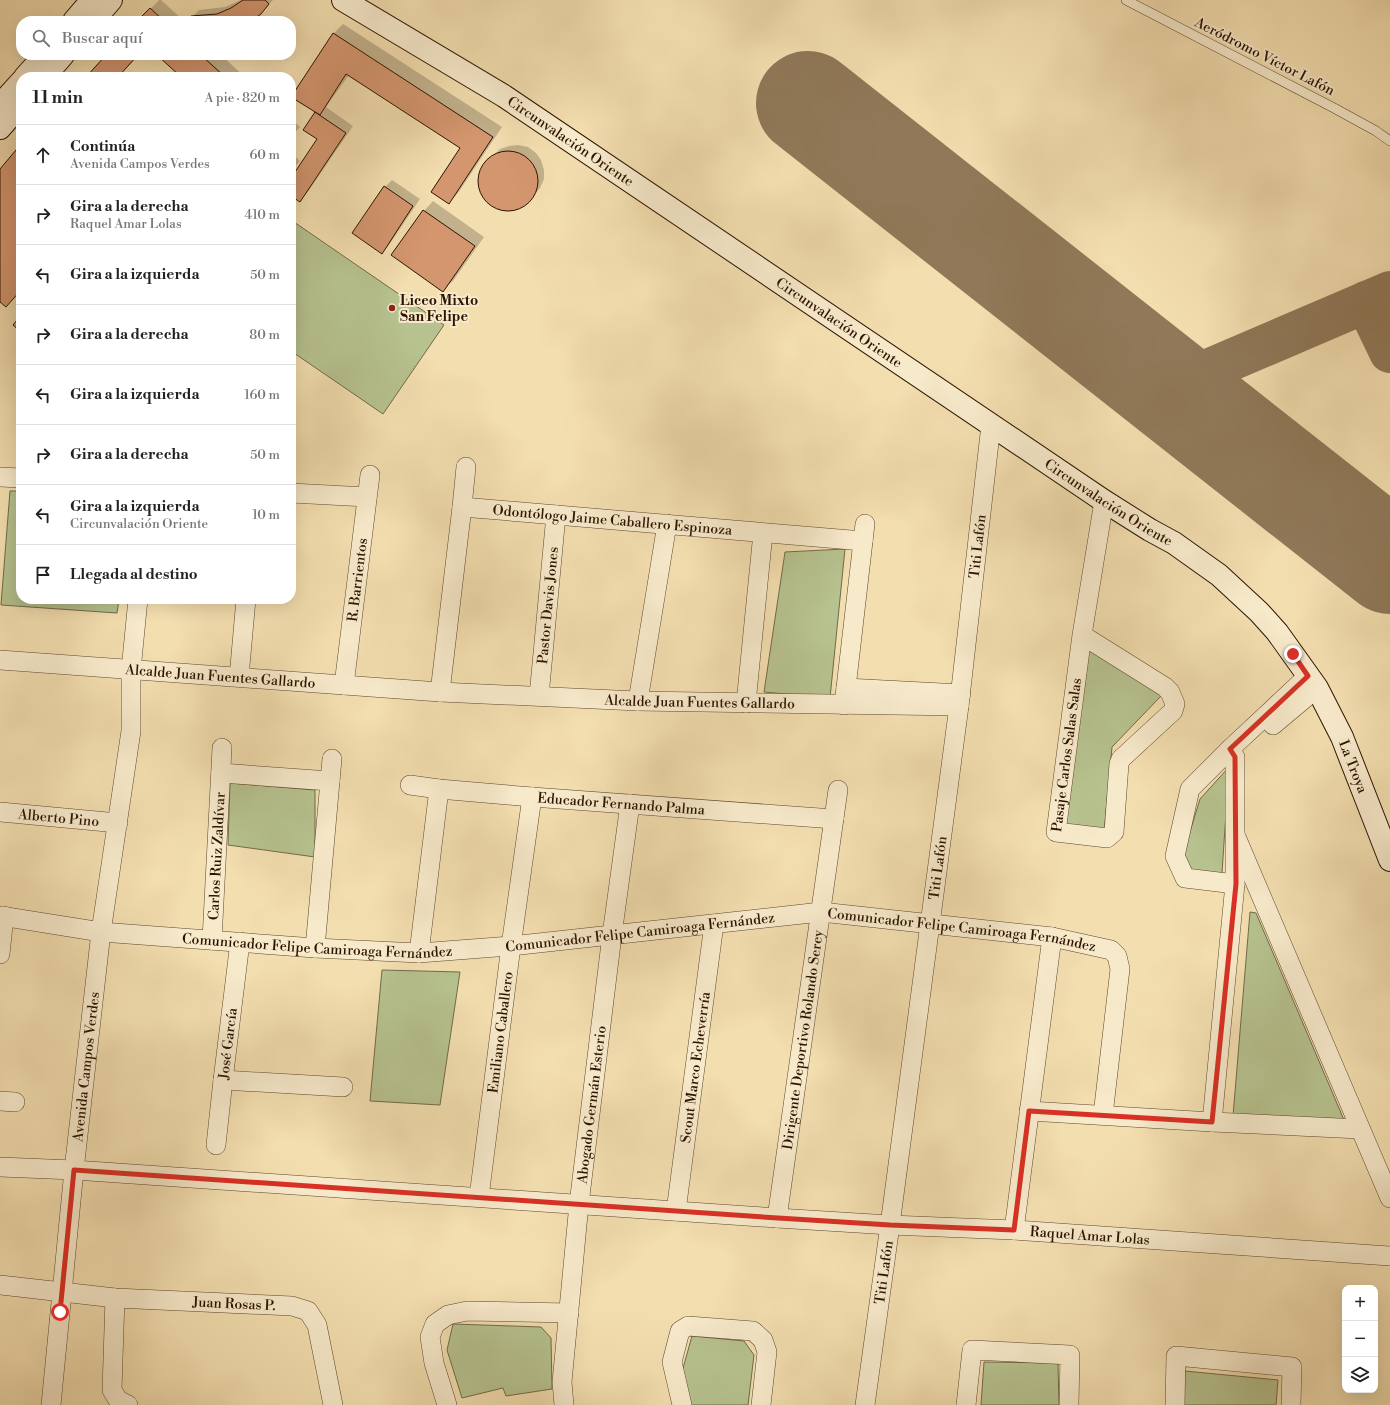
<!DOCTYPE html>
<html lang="es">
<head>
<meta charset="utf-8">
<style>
  :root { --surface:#fff; --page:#f2f2f2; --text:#222; --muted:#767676; --line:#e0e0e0 }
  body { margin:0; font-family:"Libre Bodoni",serif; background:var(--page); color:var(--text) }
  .controls { position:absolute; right:12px; bottom:12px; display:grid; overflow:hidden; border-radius:8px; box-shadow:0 4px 16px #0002 }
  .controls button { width:36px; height:36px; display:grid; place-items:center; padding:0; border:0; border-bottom:1px solid var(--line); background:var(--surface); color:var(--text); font:20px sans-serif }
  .stop { position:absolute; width:12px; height:12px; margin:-9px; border:3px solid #d93025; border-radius:50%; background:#fff }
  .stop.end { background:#d93025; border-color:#fff; box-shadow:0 1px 4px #0008 }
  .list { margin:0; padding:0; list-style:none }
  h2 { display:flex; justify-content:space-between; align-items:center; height:52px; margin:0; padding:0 16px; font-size:17px }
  h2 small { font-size:13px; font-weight:400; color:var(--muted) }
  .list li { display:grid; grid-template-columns:26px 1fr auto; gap:12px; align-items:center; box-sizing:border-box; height:60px; padding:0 16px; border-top:1px solid var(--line) }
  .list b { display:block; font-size:15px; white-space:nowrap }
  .list p { margin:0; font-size:13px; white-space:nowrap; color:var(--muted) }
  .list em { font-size:13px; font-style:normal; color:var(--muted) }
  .icon { flex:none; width:22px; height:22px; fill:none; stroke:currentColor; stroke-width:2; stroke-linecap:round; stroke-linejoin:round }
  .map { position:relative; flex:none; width:1390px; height:1405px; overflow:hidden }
  .search { position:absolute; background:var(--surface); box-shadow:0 4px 16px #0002; left:16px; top:16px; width:280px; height:44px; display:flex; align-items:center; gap:10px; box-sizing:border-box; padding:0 14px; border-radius:16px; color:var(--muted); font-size:15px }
  .panel { position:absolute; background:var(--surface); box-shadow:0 4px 16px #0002; left:16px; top:72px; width:280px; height:532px; border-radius:16px }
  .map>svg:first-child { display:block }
</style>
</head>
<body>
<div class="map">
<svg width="1390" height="1405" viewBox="0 0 1390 1405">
  <rect width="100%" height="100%" fill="#f3deaf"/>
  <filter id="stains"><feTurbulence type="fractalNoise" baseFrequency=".005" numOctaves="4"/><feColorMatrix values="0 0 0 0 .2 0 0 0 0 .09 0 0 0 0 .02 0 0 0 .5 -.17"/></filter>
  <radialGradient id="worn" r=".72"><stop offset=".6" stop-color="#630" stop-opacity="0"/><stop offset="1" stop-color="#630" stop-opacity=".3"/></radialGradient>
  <path fill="#b6c28f" stroke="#716a48" d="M 291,220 L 444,325 L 383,414 L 291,351 Z
    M 10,491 L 21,491 L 21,599 L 119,599 L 117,613 L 1,605 Z
    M 845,549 L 830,698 L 764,692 L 785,552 Z
    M 1085,645 L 1163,694 L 1112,747 L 1104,833 L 1064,826 Z
    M 1229,767 L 1222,873 L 1189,871 L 1181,861 L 1200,799 Z
    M 230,783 L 315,790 L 315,857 L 228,845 Z
    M 1250,912 L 1256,913 L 1344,1120 L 1233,1116 Z
    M 382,970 L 460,972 L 440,1105 L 370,1101 Z
    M 453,1324 L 541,1327 L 551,1338 L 552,1389 L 506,1396 L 503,1388 L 462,1398 L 447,1350 Z
    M 692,1336 L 744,1341 L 754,1355 L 748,1405 L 691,1405 L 682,1372 Z
    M 984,1362 L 1058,1363 L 1059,1405 L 981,1405 Z
    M 1185,1371 L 1278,1380 L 1276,1405 L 1183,1405 Z"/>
  <path fill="#0003" d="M 159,0 L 161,0 L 184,21 L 139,21 Z
    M 241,0 L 273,0 L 261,13 L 248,21 L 192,21 L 192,17 L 199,10 L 225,7 Z
    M 343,24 L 502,127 L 458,193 L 449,202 L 461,148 L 349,75 L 326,107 L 353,126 L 307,193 L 300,200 L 291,194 L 291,180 L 319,139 L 304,130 L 316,112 L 292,97 L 334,33 Z
    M 158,55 L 221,55 L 245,77 L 183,77 Z
    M 291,119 L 300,127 L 291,137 Z
    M 518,145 L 528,147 L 536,153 L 541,160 L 544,170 L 544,179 L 540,188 L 527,203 L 519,208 L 509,211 L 500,209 L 491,206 L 484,199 L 480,190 L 479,181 L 480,172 L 485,164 L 500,149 L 509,146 Z
    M 291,153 L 300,161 L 291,171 Z
    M 392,180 L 420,199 L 389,245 L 382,252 L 385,187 Z
    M 433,201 L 484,237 L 453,281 L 443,290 L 424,211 Z"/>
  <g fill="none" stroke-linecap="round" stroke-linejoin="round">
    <path stroke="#907858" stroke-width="42" d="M 1366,302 L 1390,352
      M 1168,387 L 1390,292"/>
    <path stroke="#907858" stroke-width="104" d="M 808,103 L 1390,562"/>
  </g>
  <path fill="#d4966f" stroke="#2c1301" d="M 243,0 L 265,0 L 269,4 L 261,14 L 251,21 L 191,21 L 191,16 L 217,14 L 231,8 Z
    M 150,8 L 164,21 L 137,21 Z
    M 333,33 L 493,137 L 449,204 L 431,192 L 460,148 L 346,74 L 320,115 L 291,97 Z
    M 106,55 L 138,55 L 118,77 L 86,77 Z
    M 157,55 L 201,55 L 225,77 L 181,77 Z
    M 315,112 L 346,133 L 300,202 L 291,196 L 291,178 L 317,139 L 303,130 Z
    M 21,144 L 21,290 L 6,307 L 0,302 L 0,169 Z
    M478 181a30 30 0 1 1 60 0a30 30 0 1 1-60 0Z
    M 384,186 L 413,206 L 382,254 L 352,233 Z
    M 423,210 L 475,246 L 443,292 L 391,255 Z
    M 21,315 L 21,332 L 13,325 Z"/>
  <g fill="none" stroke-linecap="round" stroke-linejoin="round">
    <g stroke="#5e462c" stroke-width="10">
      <path id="lane" d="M 1126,0 L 1334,108 L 1376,131 L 1390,141"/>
    </g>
    <g stroke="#5e462c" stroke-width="20">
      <g id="street">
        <path d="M 0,477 L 21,478"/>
        <path d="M 291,493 L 367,497"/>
        <path id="s1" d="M 462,507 L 863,541"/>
        <path id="s2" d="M 1082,635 L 1165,687 L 1170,692 L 1175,704 L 1173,711 L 1121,759 L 1119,764 L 1114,832 L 1107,838 L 1056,832 L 1082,635 L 1104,501"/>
        <path id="s3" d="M 0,660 L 440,692 L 638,701 L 959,706"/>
        <path d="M 239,677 L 246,599"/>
        <path id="s4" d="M 344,685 L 370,475"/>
        <path d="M 846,688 L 961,694"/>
        <path d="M 440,692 L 462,507 L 466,467"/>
        <path id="s5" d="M 539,696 L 556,515"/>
        <path d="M 638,701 L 667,524"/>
        <path d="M 746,703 L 763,533"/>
        <path d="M 844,705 L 865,524"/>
        <path d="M 1273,725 L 1317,688"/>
        <path d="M 221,773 L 330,781"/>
        <path id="s6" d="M 410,785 L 439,789 L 532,797 L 834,819"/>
        <path id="s7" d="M 0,812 L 118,823"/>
        <path d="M 1236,837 L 1390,1198"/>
        <path d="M 1235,884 L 1185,878 L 1175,856 L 1190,789 L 1230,749 L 1308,676"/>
        <path id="s8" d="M 0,916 L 101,932 L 315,948 L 419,953 L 511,946 L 821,912 L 1052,937 L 1111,950 L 1117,956 L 1120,969 L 1103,1115"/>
        <path id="s9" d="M 212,940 L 222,748"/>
        <path d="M 315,948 L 332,759"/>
        <path d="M 419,953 L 439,789"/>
        <path d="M 0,954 L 4,916"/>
        <path d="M 223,1080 L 343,1087"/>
        <path d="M 0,1101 L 15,1102"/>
        <path d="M 1029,1111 L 1212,1122 L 1360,1129"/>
        <path d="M 1212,1122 L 1235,884 L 1235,757 L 1230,749"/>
        <path id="s10" d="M 216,1145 L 223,1080 L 240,942"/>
        <path id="s11" d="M 0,1167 L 74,1170 L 777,1218 L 890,1225 L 1014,1230 L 1390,1256"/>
        <path id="s12" d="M 479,1197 L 511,946 L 532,797"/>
        <path id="s13" d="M 676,1211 L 714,924"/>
        <path id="s14" d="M 777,1218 L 838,790"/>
        <path d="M 1014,1230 L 1052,937"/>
        <path id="s15" d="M 0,1285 L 115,1298 L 292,1306 L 308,1311 L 317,1325 L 333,1405"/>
        <path d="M 115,1298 L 112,1390 L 118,1400 L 128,1405"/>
        <path id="s16" d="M 51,1405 L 74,1170 L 101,932 L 131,731 L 131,670 L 138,599"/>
        <path d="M 447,1405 L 434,1363 L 430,1337 L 435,1324 L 448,1315 L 467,1311 L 569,1313"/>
        <path id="s17" d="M 564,1405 L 562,1382 L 579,1204 L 612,935 L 630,804"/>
        <path d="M 682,1405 L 672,1362 L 680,1331 L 688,1326 L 753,1331 L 763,1340 L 767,1352 L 761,1405"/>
        <path id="s18" d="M 865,1405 L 890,1225 L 959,706 L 991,425"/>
        <path d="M 966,1405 L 972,1350 L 1070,1355 L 1069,1405"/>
        <path d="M 1175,1405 L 1176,1356 L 1292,1367 L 1291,1405"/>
      </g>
    </g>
    <g stroke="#2c1301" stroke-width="24">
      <g id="secondary">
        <path id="s19" d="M 343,0 L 504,96 L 1104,501 L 1150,530 L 1174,543 L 1219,575 L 1259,612 L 1277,632 L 1317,688 L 1342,737 L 1390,860"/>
        <path d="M 74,21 L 92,0"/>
        <path d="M 93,21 L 111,0"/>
        <path d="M 25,77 L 45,55"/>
        <path d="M 44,77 L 63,55"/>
        <path d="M 0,105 L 21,82"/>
        <path d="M 0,128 L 21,104"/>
      </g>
    </g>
    <use href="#lane" stroke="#f7eacb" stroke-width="9"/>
    <use href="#street" stroke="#f7eacb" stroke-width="19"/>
    <use href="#secondary" stroke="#f7eacb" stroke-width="22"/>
  </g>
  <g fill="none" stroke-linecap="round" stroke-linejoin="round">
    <path stroke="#d93025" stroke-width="5" d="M 60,1312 L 74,1170 L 778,1218 L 890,1225 L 1014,1230 L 1029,1111 L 1212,1122 L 1236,884 L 1235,757 L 1230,749 L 1308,676 L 1293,654"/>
  </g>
  <circle fill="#8f2418" stroke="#f7eacb" stroke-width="1.5" cx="392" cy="308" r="4"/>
  <g text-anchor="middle" stroke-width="4" stroke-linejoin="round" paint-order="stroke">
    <g font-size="14" fill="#2c1301" stroke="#f7eacb">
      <text transform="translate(1265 56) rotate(27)" y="5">Aeródromo Víctor Lafón</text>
      <text dy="5" stroke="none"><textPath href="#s19" startOffset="268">Circunvalación Oriente</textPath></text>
      <text dy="5" stroke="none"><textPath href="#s19" startOffset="592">Circunvalación Oriente</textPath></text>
      <text dy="5" stroke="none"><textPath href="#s19" startOffset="916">Circunvalación Oriente</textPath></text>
      <text dy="5" stroke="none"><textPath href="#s1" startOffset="151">Odontólogo Jaime Caballero Espinoza</textPath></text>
      <text dy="5" stroke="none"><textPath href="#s18" startOffset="866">Titi Lafón</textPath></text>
      <text dy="5" stroke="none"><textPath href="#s4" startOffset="106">R. Barrientos</textPath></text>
      <text dy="5" stroke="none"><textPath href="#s5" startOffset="91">Pastor Davis Jones</textPath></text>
      <text dy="5" stroke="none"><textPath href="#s3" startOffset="221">Alcalde Juan Fuentes Gallardo</textPath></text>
      <text dy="5" stroke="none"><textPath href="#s3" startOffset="701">Alcalde Juan Fuentes Gallardo</textPath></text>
      <text dy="5" stroke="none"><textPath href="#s2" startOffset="408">Pasaje Carlos Salas Salas</textPath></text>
      <text dy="5" stroke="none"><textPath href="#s19" startOffset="1285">La Troya</textPath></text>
      <text dy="5" stroke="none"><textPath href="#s6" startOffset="212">Educador Fernando Palma</textPath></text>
      <text dy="5" stroke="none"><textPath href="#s7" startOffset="59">Alberto Pino</textPath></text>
      <text dy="5" stroke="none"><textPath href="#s9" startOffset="84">Carlos Ruiz Zaldívar</textPath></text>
      <text dy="5" stroke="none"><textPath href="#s18" startOffset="542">Titi Lafón</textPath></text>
      <text dy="5" stroke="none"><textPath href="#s8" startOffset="967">Comunicador Felipe Camiroaga Fernández</textPath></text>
      <text dy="5" stroke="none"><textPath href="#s8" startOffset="643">Comunicador Felipe Camiroaga Fernández</textPath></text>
      <text dy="5" stroke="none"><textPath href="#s8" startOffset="319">Comunicador Felipe Camiroaga Fernández</textPath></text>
      <text dy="5" stroke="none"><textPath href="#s12" startOffset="166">Emiliano Caballero</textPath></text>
      <text dy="5" stroke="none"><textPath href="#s14" startOffset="180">Dirigente Deportivo Rolando Serey</textPath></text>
      <text dy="5" stroke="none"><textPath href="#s10" startOffset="102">José García</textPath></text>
      <text dy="5" stroke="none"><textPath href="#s16" startOffset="340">Avenida Campos Verdes</textPath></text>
      <text dy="5" stroke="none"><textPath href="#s13" startOffset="145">Scout Marco Echeverría</textPath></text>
      <text dy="5" stroke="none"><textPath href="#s17" startOffset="302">Abogado Germán Esterio</textPath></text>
      <text dy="5" stroke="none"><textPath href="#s11" startOffset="1092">Raquel Amar Lolas</textPath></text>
      <text dy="5" stroke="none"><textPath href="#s18" startOffset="134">Titi Lafón</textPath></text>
      <text dy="5" stroke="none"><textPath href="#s15" startOffset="235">Juan Rosas P.</textPath></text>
    </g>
    <g font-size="14" font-weight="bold" fill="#2c1301" stroke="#f7eacb" text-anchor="start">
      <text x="400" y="305">Liceo Mixto<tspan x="400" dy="16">San Felipe</tspan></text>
    </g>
  </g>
  <rect width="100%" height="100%" filter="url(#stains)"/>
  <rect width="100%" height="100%" fill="url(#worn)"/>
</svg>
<div class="controls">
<button>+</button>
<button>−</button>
<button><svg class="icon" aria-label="layers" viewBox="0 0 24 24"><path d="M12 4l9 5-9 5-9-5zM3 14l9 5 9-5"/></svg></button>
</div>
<div class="stop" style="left:60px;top:1312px"></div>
<div class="stop end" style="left:1293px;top:654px"></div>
<div class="search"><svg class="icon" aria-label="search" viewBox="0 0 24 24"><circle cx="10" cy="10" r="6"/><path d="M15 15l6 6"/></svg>Buscar aquí</div>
<section class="panel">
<h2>11 min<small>A pie · 820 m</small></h2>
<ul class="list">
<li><svg class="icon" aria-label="ahead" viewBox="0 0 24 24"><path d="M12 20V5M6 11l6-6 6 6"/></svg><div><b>Continúa</b><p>Avenida Campos Verdes</p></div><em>60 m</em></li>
<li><svg class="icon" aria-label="right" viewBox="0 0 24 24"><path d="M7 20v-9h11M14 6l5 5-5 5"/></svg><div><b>Gira a la derecha</b><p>Raquel Amar Lolas</p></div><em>410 m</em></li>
<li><svg class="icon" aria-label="left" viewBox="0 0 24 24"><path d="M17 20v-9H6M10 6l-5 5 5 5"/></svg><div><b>Gira a la izquierda</b></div><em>50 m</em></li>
<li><svg class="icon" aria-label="right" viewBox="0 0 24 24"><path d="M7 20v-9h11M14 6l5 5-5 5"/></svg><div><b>Gira a la derecha</b></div><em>80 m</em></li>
<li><svg class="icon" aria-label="left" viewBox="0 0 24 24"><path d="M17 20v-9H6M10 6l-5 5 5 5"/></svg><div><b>Gira a la izquierda</b></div><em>160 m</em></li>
<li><svg class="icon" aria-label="right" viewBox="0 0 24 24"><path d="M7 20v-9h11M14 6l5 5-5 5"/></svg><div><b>Gira a la derecha</b></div><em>50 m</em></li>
<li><svg class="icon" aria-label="left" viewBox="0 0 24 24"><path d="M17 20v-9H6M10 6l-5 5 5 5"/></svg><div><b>Gira a la izquierda</b><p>Circunvalación Oriente</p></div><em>10 m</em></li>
<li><svg class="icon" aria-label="arrive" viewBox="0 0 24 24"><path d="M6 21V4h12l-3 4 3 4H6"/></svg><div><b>Llegada al destino</b></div></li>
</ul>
</section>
</div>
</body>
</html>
